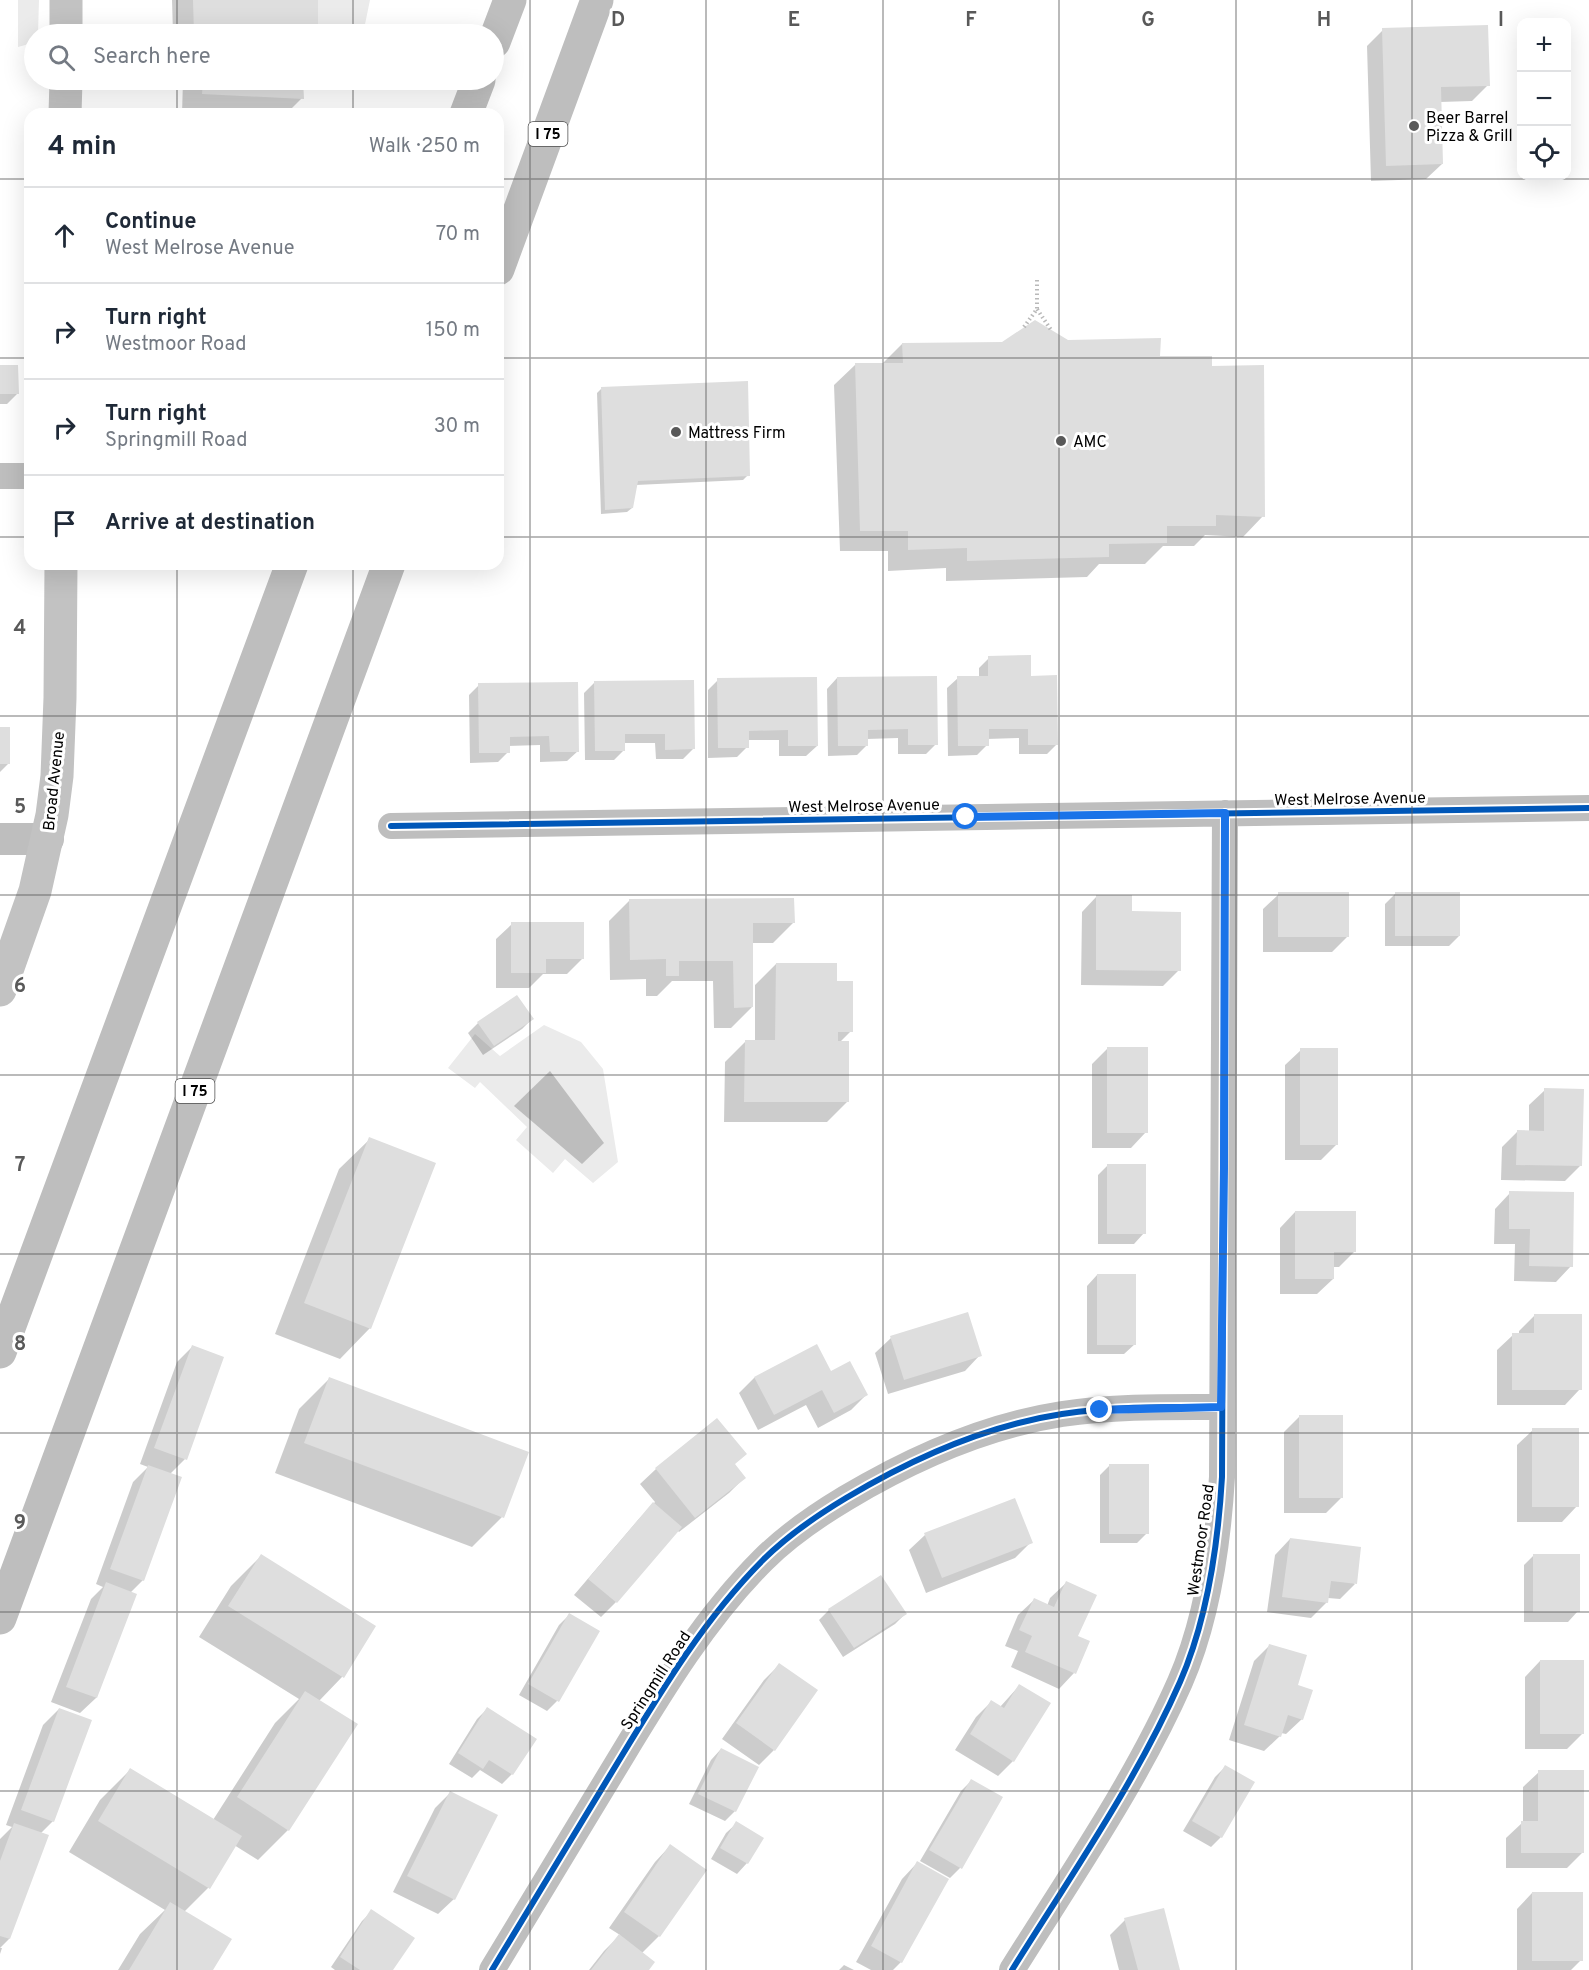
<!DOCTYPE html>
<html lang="en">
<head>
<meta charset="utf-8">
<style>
  :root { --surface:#fff; --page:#f6f6f7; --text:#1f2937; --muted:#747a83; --line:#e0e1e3 }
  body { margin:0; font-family:Overpass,sans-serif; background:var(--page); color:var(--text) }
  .controls { position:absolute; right:18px; top:18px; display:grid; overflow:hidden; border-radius:12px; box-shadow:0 6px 24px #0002 }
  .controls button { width:54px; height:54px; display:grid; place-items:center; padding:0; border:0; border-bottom:2px solid var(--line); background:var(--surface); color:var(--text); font:30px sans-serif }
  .stop { position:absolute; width:18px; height:18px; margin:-14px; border:4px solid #1a73e8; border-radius:50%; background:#fff }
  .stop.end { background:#1a73e8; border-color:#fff; box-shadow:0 2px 6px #0008 }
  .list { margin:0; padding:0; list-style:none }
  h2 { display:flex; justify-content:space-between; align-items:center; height:78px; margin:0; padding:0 24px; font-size:26px }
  h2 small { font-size:20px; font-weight:400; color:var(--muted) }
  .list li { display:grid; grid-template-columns:39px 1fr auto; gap:18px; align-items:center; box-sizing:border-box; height:96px; padding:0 24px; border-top:2px solid var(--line) }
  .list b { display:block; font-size:22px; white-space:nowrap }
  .list p { margin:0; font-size:20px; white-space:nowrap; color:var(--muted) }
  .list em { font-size:20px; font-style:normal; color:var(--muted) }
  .icon { flex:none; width:33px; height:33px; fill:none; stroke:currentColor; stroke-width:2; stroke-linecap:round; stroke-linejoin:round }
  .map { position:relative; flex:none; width:1589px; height:1970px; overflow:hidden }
  .search { position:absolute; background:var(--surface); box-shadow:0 6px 24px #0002; left:24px; top:24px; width:480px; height:66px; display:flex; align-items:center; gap:15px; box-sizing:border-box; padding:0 21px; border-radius:33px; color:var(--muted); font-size:22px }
  .panel { position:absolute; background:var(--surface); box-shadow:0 6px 24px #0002; left:24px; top:108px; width:480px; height:462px; border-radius:18px }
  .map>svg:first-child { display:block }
</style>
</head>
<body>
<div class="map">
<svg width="1589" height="1970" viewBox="0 0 1589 1970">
  <rect width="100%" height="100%" fill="#fff"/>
  <path fill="#ebebeb" d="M 18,0 L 39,0 L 38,34 L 34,34 L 34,38 L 29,44 L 18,47 Z
    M 318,0 L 370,0 L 363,34 L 318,34 Z
    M 544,1025 L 581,1042 L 603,1069 L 618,1162 L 593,1183 L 565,1159 L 553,1173 L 516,1140 L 527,1127 L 480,1082 L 475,1088 L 448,1068 L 475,1034 L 500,1056 Z"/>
  <path fill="#bdbdbd" d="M 550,1071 L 604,1143 L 582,1164 L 514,1106 Z"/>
  <path fill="#0003" d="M 172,0 L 317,0 L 316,34 L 173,34 Z
    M 1383,30 L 1488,85 L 1472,101 L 1440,102 L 1442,164 L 1426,179 L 1371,181 L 1367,46 Z
    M 183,80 L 301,80 L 302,98 L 286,114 L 182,114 Z
    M 1067,342 L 1159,357 L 1263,516 L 1243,537 L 1205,535 L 1194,546 L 1163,546 L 1145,564 L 1099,564 L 1087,577 L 946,581 L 946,568 L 888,571 L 888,551 L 840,551 L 834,385 L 855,365 L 882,364 L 902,344 Z
    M 0,367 L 17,394 L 7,404 L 0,404 Z
    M 601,389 L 748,475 L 743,480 L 636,485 L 632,508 L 627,512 L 601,514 L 597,393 Z
    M 989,658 L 1030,677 L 1057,744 L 1047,754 L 1019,754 L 1019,738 L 987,739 L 987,745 L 977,755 L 948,756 L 947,688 L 958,678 L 979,677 L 979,668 Z
    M 837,678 L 936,744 L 926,754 L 898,754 L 898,738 L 867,739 L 867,745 L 857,755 L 828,756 L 827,689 Z
    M 718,680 L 817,746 L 806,756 L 779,756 L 779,740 L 747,740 L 747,747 L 737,757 L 708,758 L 708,690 Z
    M 594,683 L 693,749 L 683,759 L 656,759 L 655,743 L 624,743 L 624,750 L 614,760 L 585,760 L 584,693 Z
    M 479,685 L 578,751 L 567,761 L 540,762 L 540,745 L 508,746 L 508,752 L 498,762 L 470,763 L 469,695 Z
    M 0,728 L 8,764 L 0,772 Z
    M 1279,894 L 1347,937 L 1332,952 L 1263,952 L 1263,909 Z
    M 1395,894 L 1459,936 L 1449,946 L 1385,946 L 1385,904 Z
    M 1097,896 L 1131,913 L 1179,970 L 1163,986 L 1081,985 L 1082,912 Z
    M 630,900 L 793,923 L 773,943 L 752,943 L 752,1007 L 731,1028 L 714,1028 L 713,981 L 672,981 L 657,996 L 646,996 L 646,979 L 610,980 L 609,921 Z
    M 512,924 L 583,958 L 567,974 L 543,974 L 529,988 L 496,988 L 496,939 Z
    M 776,964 L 835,982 L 851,1031 L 839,1043 L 847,1102 L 827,1122 L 724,1122 L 725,1062 L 746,1041 L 755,1041 L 755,985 Z
    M 532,1019 L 522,1029 L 483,1055 L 468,1033 L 478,1023 Z
    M 1107,1049 L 1146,1132 L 1131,1148 L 1092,1148 L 1092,1064 Z
    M 1301,1050 L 1337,1144 L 1321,1160 L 1285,1160 L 1285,1065 Z
    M 1545,1090 L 1581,1165 L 1565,1181 L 1501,1180 L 1502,1147 L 1517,1132 L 1529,1132 L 1529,1105 Z
    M 370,1139 L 370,1328 L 340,1359 L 275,1334 L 339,1169 Z
    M 1108,1165 L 1144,1233 L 1134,1244 L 1098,1244 L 1098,1175 Z
    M 1510,1193 L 1571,1266 L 1556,1282 L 1514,1281 L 1515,1244 L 1494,1244 L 1495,1209 Z
    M 1295,1212 L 1355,1251 L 1339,1267 L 1333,1267 L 1333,1279 L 1317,1294 L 1280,1294 L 1280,1228 Z
    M 1097,1275 L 1135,1344 L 1124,1354 L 1087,1354 L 1087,1286 Z
    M 1535,1315 L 1580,1389 L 1565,1405 L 1497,1405 L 1497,1350 L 1513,1335 L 1519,1335 L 1519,1331 Z
    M 891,1338 L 980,1355 L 965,1371 L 888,1394 L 875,1353 Z
    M 816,1346 L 830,1373 L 866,1395 L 851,1410 L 818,1428 L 806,1405 L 758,1430 L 739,1393 L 754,1378 Z
    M 192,1347 L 185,1459 L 170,1474 L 143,1580 L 130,1593 L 135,1594 L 96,1698 L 80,1713 L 51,1702 L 91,1599 L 103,1587 L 96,1584 L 133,1482 L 148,1467 L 140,1464 L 177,1362 Z
    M 330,1378 L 502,1517 L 472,1547 L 275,1473 L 299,1409 Z
    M 1300,1416 L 1341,1498 L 1326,1513 L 1284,1513 L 1284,1432 Z
    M 1533,1430 L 1577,1506 L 1562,1522 L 1517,1522 L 1517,1445 Z
    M 734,1465 L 744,1478 L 729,1493 L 679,1532 L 677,1530 L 616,1602 L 601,1617 L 574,1595 L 638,1520 L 655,1502 L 640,1484 L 656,1469 Z
    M 1110,1465 L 1147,1533 L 1137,1543 L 1100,1543 L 1100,1475 Z
    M 1014,1500 L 1031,1542 L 1015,1558 L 926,1593 L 909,1550 L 925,1535 Z
    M 1290,1539 L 1355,1584 L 1340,1599 L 1328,1598 L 1327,1602 L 1311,1618 L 1267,1612 L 1275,1555 Z
    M 1534,1555 L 1578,1611 L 1568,1622 L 1524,1622 L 1524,1565 Z
    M 261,1556 L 374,1627 L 342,1677 L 319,1701 L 288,1830 L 258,1860 L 234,1845 L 208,1888 L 184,1912 L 212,1970 L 118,1970 L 140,1934 L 165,1910 L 69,1852 L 100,1800 L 130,1770 L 213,1820 L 275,1723 L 299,1699 L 199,1637 L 231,1586 Z
    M 1066,1583 L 1076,1637 L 1089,1642 L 1074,1673 L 1059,1689 L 1011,1667 L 1018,1651 L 1005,1646 L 1018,1615 L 1034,1600 L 1047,1606 L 1050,1598 Z
    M 829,1610 L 905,1614 L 895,1624 L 843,1657 L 819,1620 Z
    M 569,1615 L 598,1631 L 557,1701 L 547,1711 L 519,1695 L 559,1625 Z
    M 1270,1645 L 1296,1686 L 1302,1719 L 1286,1734 L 1281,1733 L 1280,1736 L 1264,1751 L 1229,1740 L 1254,1661 Z
    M 1540,1661 L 1582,1734 L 1567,1749 L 1525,1749 L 1525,1677 Z
    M 779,1665 L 774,1750 L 759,1765 L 722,1739 L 764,1680 Z
    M 1019,1686 L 1013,1761 L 998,1776 L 955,1750 L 976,1717 L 991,1702 L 1000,1707 Z
    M 59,1709 L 53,1821 L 40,1834 L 9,1939 L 0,1948 L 2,1948 L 0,1954 L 0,1839 L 12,1827 L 6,1825 L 43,1725 Z
    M 487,1709 L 535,1739 L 512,1774 L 502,1784 L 480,1770 L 472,1778 L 449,1764 L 477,1719 Z
    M 721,1749 L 735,1811 L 725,1821 L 689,1804 L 711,1760 Z
    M 1225,1767 L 1221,1837 L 1211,1847 L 1183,1831 L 1215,1777 Z
    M 1539,1772 L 1583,1852 L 1567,1868 L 1506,1868 L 1506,1838 L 1523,1822 L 1523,1787 Z
    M 971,1781 L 960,1868 L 950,1878 L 920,1861 L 961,1791 Z
    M 450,1793 L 454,1899 L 438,1914 L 393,1892 L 435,1808 Z
    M 737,1823 L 762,1838 L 747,1863 L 737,1874 L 711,1859 L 726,1833 Z
    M 670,1846 L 659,1936 L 642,1953 L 647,1970 L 589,1970 L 604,1951 L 620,1935 L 609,1928 L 655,1862 Z
    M 917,1863 L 947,1880 L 901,1962 L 893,1970 L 871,1970 L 856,1962 L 902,1879 Z
    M 1532,1893 L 1581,1960 L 1571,1970 L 1517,1970 L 1517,1909 Z
    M 372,1911 L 391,1970 L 335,1970 L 331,1967 L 362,1921 Z
    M 1125,1920 L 1179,1970 L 1119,1970 L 1110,1935 Z
    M 844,1965 L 854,1970 L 839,1970 Z"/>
  <path fill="#dedede" d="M 193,0 L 318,0 L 318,34 L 194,34 Z
    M 1488,25 L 1490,86 L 1441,87 L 1443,164 L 1386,166 L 1382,28 Z
    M 203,80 L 303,80 L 304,99 L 202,94 Z
    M 1035,320 L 1068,340 L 1161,338 L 1160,356 L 1212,356 L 1212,366 L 1264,365 L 1265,517 L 1216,515 L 1216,526 L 1167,526 L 1167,543 L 1109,544 L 1109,557 L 967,561 L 967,548 L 908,550 L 908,531 L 860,531 L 855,363 L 903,363 L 902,343 L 1002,342 Z
    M 0,365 L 18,365 L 19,394 L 0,394 Z
    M 748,381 L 750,476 L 638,481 L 633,508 L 605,510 L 601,387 Z
    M 1031,655 L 1031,676 L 1057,675 L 1058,745 L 1028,745 L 1028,729 L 989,729 L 989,746 L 958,746 L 957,676 L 988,676 L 988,656 Z
    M 937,676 L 938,745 L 908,745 L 908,729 L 868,730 L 868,746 L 838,746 L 837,677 Z
    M 817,677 L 818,746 L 788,746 L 788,730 L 749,731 L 749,748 L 718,748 L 717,678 Z
    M 694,680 L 695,749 L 665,750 L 665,734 L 625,734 L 625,751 L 595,751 L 594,681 Z
    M 578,682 L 579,752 L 550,752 L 549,736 L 510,737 L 510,753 L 479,753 L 478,683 Z
    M 0,727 L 10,727 L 10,764 L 0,764 Z
    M 1278,892 L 1349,892 L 1349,937 L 1278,937 Z
    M 1395,892 L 1460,892 L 1460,936 L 1395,936 Z
    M 1096,895 L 1132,895 L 1132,911 L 1181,912 L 1181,971 L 1096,970 Z
    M 794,898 L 795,923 L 753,923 L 753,1007 L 734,1008 L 733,961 L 679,961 L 679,976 L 666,976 L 666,959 L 630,960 L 629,899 Z
    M 511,922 L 584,922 L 584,959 L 546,959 L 546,973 L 511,973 Z
    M 776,963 L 837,963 L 837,981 L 853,981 L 853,1032 L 838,1032 L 838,1041 L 849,1041 L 849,1102 L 744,1102 L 745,1040 L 775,1040 Z
    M 517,995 L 534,1019 L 494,1046 L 477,1022 Z
    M 1107,1047 L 1148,1047 L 1148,1133 L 1107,1133 Z
    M 1300,1048 L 1338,1048 L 1338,1145 L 1300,1145 Z
    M 1544,1088 L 1584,1089 L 1582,1166 L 1516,1165 L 1517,1130 L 1544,1131 Z
    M 369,1137 L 436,1163 L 371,1329 L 304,1303 Z
    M 1107,1164 L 1146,1164 L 1146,1234 L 1107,1234 Z
    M 1509,1191 L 1574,1192 L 1573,1267 L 1529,1266 L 1530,1229 L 1509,1229 Z
    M 1295,1211 L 1356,1211 L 1356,1252 L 1334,1252 L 1334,1279 L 1295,1279 Z
    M 1097,1274 L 1136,1274 L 1136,1345 L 1097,1345 Z
    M 968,1312 L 982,1356 L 904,1380 L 890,1336 Z
    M 1534,1314 L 1582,1314 L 1582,1390 L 1512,1390 L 1512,1333 L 1534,1333 Z
    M 817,1344 L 831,1371 L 850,1361 L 868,1395 L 834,1413 L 822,1390 L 774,1415 L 754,1377 Z
    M 192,1345 L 224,1357 L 187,1460 L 154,1448 Z
    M 329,1377 L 529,1452 L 504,1518 L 304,1443 Z
    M 1299,1415 L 1343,1415 L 1343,1498 L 1299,1498 Z
    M 717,1418 L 747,1454 L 735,1464 L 746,1478 L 695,1518 L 655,1468 Z
    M 1532,1428 L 1579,1428 L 1579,1507 L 1532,1507 Z
    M 1109,1464 L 1149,1464 L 1149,1534 L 1109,1534 Z
    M 148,1465 L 182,1477 L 144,1581 L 110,1569 Z
    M 1015,1498 L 1033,1543 L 942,1578 L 924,1533 Z
    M 653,1502 L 682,1527 L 617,1603 L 588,1579 Z
    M 1290,1538 L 1361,1547 L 1357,1584 L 1331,1581 L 1328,1603 L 1282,1597 Z
    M 261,1554 L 376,1626 L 344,1678 L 228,1606 Z
    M 1533,1554 L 1580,1554 L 1580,1612 L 1533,1612 Z
    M 881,1575 L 907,1614 L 854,1648 L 828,1609 Z
    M 1066,1581 L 1097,1595 L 1078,1636 L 1090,1641 L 1076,1674 L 1025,1652 L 1032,1636 L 1019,1630 L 1034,1598 L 1054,1607 Z
    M 106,1582 L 137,1594 L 97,1698 L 66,1687 Z
    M 569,1613 L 600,1631 L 559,1702 L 528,1684 Z
    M 1269,1644 L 1307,1655 L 1298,1685 L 1313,1690 L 1303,1720 L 1288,1715 L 1281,1737 L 1244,1725 Z
    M 1540,1660 L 1584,1660 L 1584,1734 L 1540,1734 Z
    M 779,1663 L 818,1690 L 775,1751 L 736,1723 Z
    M 1019,1684 L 1051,1703 L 1014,1762 L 970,1734 L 991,1700 L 1004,1708 Z
    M 305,1691 L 358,1724 L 289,1831 L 237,1797 Z
    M 487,1707 L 537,1739 L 513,1775 L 489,1760 L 483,1769 L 458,1753 Z
    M 59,1708 L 92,1720 L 54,1822 L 21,1810 Z
    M 721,1748 L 759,1767 L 736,1812 L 698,1794 Z
    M 1225,1765 L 1255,1782 L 1222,1838 L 1192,1821 Z
    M 130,1768 L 242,1836 L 210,1889 L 98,1821 Z
    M 1538,1770 L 1584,1770 L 1584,1853 L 1521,1853 L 1521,1821 L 1538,1821 Z
    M 971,1779 L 1003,1797 L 962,1869 L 929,1850 Z
    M 450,1791 L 498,1815 L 455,1900 L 407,1876 Z
    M 736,1821 L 764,1838 L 748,1864 L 720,1848 Z
    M 14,1823 L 49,1835 L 10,1939 L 0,1936 L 0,1861 Z
    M 670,1844 L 707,1870 L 660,1937 L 624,1912 Z
    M 917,1861 L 949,1879 L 902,1963 L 871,1946 Z
    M 1532,1892 L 1583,1892 L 1583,1961 L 1532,1961 Z
    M 170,1902 L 232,1939 L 213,1970 L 129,1970 Z
    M 1164,1908 L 1180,1970 L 1138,1970 L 1124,1918 Z
    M 371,1909 L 415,1938 L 393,1970 L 360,1970 L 340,1957 Z
    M 619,1934 L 655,1962 L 649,1970 L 591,1970 Z"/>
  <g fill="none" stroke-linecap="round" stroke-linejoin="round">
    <path stroke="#b9b9b9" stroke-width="4" stroke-dasharray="1.5 3" stroke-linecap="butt" d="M 1037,280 L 1037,309
      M 1024,327 L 1037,309 L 1051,330"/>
    <path stroke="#bebebe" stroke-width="26" d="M 0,476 L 30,476
      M 391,826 L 1589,808
      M 492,1970 C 534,1901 576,1831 618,1762 C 661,1691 704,1619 763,1560 C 787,1536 816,1516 846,1498 C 913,1458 984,1426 1062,1414 C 1115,1406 1168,1407 1221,1407
      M 1012,1970 C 1070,1877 1136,1782 1180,1682 C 1208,1618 1218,1545 1222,1477 L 1225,813"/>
    <path stroke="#bebebe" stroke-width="32" d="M 0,839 L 48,839"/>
    <path stroke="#c2c2c2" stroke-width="33" d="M 66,34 L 66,0
      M 65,114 L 66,80
      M 0,990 L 35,891 L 52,815 L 57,776 L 60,698 L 61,564"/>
    <path stroke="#bebebe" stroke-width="33" d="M 494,42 L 510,0
      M 466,114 L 479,80
      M 498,269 L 597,0
      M 0,1352 L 292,564
      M 0,1618 L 389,564"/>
    <g stroke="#fff" stroke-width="10">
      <path id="cycleway" d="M 391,826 L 1589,808
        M 492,1970 C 534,1901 576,1831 618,1762 C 661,1691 704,1619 763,1560 C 787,1536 816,1516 846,1498 C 913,1458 984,1426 1062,1414 C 1115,1406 1168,1407 1221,1407
        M 1012,1970 C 1070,1877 1136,1782 1180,1682 C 1208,1618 1218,1545 1222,1477 L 1225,813"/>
    </g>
    <use href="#cycleway" stroke="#0057b8" stroke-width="6"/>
  </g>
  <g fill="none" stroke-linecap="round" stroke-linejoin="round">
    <path stroke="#1a73e8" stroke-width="8" d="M 966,817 L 1225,813 L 1224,1168 L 1221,1407 L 1100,1410"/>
  </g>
  <path fill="none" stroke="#595959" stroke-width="1.5" stroke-opacity="0.55" d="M 177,0 L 177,34M 353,0 L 353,34M 530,0 L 530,1970M 706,0 L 706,1970M 883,0 L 883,1970M 1059,0 L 1059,1970M 1236,0 L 1236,1970M 1412,0 L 1412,1970M 177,80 L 177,114M 353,80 L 353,114M 0,179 L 30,179M 498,179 L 1589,179M 0,358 L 30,358M 498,358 L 1589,358M 0,537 L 30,537M 498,537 L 1589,537M 177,564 L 177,1970M 353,564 L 353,1970M 0,716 L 1589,716M 0,895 L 1589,895M 0,1075 L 1589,1075M 0,1254 L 1589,1254M 0,1433 L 1589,1433M 0,1612 L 1589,1612M 0,1791 L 1589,1791"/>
  <g fill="#595959" stroke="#fff" stroke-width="2">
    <circle cx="1414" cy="126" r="6"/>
    <circle cx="676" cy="432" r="6"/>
    <circle cx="1061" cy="441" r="6"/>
  </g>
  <g text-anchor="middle" stroke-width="6" stroke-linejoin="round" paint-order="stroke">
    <g fill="#fff" stroke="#4c4c4c" stroke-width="1.5">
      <rect x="528.5" y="122" width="39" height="24" rx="4.5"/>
      <rect x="175.5" y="1079" width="39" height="24" rx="4.5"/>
    </g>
    <g font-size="15" font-weight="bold" fill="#000">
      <text x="548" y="139">I 75</text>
      <text x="195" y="1096">I 75</text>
    </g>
    <g font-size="16" fill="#000" stroke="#fff" text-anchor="start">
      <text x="1426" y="123">Beer Barrel<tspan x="1426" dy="18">Pizza &amp; Grill</tspan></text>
      <text x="688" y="438">Mattress Firm</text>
      <text x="1073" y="447">AMC</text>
    </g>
    <g font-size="16" fill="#000" stroke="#fff">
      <text transform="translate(53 781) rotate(-84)" y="6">Broad Avenue</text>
      <text transform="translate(1350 798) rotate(-1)" y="6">West Melrose Avenue</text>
      <text transform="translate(864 805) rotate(-1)" y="6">West Melrose Avenue</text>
      <text transform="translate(1200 1540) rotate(-82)" y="6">Westmoor Road</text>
      <text transform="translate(655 1680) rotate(-57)" y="6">Springmill Road</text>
    </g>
  </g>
  <g font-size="20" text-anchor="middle" font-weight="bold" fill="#595959" stroke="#fff" stroke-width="6" stroke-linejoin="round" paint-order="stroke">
    <text x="618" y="26">D</text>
    <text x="794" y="26">E</text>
    <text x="971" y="26">F</text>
    <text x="1148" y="26">G</text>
    <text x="1324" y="26">H</text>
    <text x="1501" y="26">I</text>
    <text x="20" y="634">4</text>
    <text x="20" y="813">5</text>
    <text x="20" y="992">6</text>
    <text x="20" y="1171">7</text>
    <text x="20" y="1350">8</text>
    <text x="20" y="1529">9</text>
  </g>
</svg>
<div class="controls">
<button>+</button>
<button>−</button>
<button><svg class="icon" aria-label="locate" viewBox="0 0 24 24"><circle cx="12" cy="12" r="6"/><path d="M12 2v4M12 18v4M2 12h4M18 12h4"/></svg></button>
</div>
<div class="stop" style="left:966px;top:817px"></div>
<div class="stop end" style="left:1100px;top:1410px"></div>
<div class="search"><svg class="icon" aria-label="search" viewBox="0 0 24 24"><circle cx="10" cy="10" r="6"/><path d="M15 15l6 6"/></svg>Search here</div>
<section class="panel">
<h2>4 min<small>Walk · 250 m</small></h2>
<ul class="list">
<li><svg class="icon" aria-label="ahead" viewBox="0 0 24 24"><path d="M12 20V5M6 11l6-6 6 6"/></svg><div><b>Continue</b><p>West Melrose Avenue</p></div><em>70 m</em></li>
<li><svg class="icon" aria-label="right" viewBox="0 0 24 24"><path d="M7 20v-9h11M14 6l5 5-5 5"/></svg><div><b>Turn right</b><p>Westmoor Road</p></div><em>150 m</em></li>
<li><svg class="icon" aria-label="right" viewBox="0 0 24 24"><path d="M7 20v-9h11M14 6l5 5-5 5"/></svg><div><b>Turn right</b><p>Springmill Road</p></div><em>30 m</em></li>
<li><svg class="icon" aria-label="arrive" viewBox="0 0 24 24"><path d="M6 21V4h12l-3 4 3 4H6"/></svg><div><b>Arrive at destination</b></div></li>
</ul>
</section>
</div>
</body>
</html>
